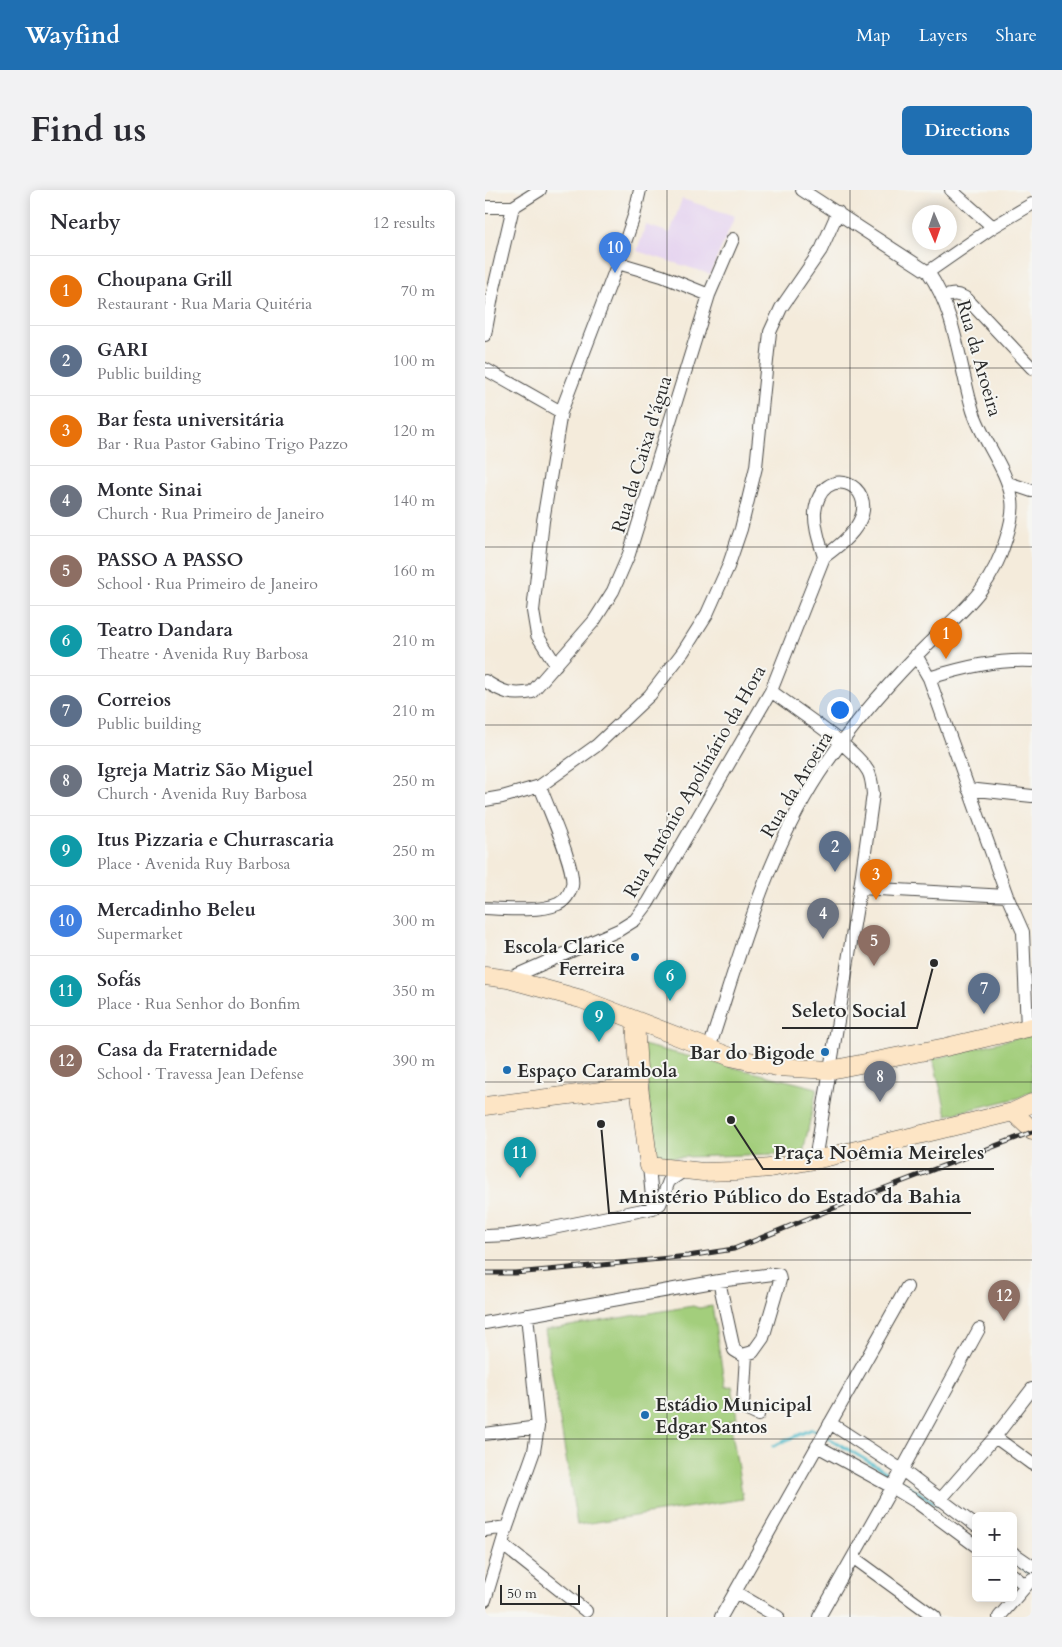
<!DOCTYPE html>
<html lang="en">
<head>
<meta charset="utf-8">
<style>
  :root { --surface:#fff; --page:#f2f2f3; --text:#2b2b33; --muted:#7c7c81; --line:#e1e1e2; --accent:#1f6fb2 }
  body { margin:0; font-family:Cardo,serif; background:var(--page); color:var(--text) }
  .controls { position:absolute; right:15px; bottom:15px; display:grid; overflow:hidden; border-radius:8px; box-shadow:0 2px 12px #0003 }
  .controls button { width:45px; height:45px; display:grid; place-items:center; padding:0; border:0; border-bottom:1px solid var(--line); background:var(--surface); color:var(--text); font:25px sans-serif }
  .compass { position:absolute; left:427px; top:15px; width:45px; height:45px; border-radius:50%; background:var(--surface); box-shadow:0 2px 12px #0003; rotate:178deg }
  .scale { position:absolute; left:15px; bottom:12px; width:80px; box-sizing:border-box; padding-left:5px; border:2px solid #2b2b2b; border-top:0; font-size:14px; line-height:18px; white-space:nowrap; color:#2b2b2b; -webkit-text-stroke:4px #f6f6f2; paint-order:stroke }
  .you { position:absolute; left:354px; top:519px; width:18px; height:18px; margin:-12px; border:4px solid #fff; border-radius:50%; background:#1a73e8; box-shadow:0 0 0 8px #1a73e833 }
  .badge { display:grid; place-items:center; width:32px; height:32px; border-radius:50%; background:var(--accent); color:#fff; font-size:16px; font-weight:700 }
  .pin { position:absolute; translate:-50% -41px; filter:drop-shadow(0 1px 2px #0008) }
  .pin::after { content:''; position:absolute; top:26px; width:18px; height:15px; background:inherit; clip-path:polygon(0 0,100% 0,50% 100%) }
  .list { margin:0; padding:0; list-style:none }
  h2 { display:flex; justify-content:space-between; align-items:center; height:65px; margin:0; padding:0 20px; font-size:21px }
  h2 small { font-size:16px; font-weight:400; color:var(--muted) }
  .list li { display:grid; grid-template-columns:32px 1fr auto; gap:15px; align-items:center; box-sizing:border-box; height:70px; padding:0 20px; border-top:1px solid var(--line) }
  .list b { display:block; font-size:19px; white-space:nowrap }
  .list p { margin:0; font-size:16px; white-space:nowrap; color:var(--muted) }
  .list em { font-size:16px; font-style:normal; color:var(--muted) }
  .map { position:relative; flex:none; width:547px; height:1427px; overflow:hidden; border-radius:8px }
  header { display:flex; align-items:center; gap:30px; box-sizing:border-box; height:70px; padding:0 25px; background:var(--accent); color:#fff }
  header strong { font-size:24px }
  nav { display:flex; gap:28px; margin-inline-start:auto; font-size:18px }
  .intro { display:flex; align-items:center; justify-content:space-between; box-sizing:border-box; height:120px; padding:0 30px }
  h1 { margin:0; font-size:35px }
  .button { padding:12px 22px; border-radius:8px; background:var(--accent); color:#fff; font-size:18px; font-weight:700 }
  main { display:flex; gap:30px; padding:0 30px }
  aside { flex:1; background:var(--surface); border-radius:8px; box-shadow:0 2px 12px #0003 }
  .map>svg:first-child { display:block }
</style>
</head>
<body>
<header>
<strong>Wayfind</strong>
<nav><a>Map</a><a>Layers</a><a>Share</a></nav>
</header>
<div class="intro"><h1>Find us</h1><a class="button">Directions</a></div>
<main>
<aside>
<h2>Nearby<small>12 results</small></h2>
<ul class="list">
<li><span class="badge" style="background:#e8710a">1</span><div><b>Choupana Grill</b><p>Restaurant · Rua Maria Quitéria</p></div><em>70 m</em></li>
<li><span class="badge" style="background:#5c6f8a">2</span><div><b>GARI</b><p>Public building</p></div><em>100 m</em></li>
<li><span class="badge" style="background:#e8710a">3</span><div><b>Bar festa universitária</b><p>Bar · Rua Pastor Gabino Trigo Pazzo</p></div><em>120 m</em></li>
<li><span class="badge" style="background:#6b7280">4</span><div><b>Monte Sinai</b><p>Church · Rua Primeiro de Janeiro</p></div><em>140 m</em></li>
<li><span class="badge" style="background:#8d6e63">5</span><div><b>PASSO A PASSO</b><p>School · Rua Primeiro de Janeiro</p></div><em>160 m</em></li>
<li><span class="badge" style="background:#0f9aa8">6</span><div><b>Teatro Dandara</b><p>Theatre · Avenida Ruy Barbosa</p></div><em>210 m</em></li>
<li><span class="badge" style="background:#5c6f8a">7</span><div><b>Correios</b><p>Public building</p></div><em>210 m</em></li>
<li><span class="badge" style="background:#6b7280">8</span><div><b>Igreja Matriz São Miguel</b><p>Church · Avenida Ruy Barbosa</p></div><em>250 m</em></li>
<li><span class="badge" style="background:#0f9aa8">9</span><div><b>Itus Pizzaria e Churrascaria</b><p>Place · Avenida Ruy Barbosa</p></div><em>250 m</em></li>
<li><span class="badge" style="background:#3f7fe0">10</span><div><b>Mercadinho Beleu</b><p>Supermarket</p></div><em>300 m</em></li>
<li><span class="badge" style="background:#0f9aa8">11</span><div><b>Sofás</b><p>Place · Rua Senhor do Bonfim</p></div><em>350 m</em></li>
<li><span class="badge" style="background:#8d6e63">12</span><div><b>Casa da Fraternidade</b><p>School · Travessa Jean Defense</p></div><em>390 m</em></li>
</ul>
</aside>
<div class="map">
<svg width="547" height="1427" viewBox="0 0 547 1427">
  <rect width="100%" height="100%" fill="#f6f6f2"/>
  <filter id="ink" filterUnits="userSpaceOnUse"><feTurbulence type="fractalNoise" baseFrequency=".02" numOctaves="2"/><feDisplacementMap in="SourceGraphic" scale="10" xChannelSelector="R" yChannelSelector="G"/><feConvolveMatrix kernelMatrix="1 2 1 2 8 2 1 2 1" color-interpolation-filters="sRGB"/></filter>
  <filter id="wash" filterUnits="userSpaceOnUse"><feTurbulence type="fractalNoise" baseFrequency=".0096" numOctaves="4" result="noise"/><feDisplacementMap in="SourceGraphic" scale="20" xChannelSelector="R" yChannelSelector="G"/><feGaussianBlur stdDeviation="1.12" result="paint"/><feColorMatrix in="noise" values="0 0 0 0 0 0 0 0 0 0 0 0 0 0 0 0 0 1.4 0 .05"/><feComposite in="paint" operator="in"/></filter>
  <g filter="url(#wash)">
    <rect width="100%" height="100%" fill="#f4ebdb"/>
    <path fill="#e5d3f0" d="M 197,9 L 250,26 L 225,84 L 152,61 L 161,35 L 185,43 Z"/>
    <path fill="#a3ce7b" stroke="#677c53" d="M 547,846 L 547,901 L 533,908 L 462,925 L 448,869 L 530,848 Z
      M 158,855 L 332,898 L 318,963 L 170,968 Z
      M 208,1116 L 214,1118 L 227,1116 L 240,1197 L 247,1196 L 252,1228 L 245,1230 L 258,1309 L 92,1335 L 60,1140 Z"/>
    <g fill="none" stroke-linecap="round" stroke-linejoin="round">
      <path stroke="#51bccc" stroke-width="3" d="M 342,1247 L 408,1286
        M 288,1256 L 327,1239 L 333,1242
        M 416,1291 L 453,1315
        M 533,1374 L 545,1383"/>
    </g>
  </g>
  <g filter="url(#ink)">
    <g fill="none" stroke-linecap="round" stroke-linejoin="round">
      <g stroke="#494845" stroke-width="14">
        <path id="minor" d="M 466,0 L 508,37
          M 0,17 L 28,17
          M 133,73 L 177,86 L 224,105
          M 443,82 L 508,37 L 547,14
          M 458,107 C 467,104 473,103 482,109 L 547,178
          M 0,145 L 7,107 L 28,17 L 55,0
          M 0,179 L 76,222
          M 523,293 L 547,301
          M 431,465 L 444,488 L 522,706 L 538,742 L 542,839
          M 71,475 L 52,445 L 48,421 L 58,331 L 76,222 L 133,73 L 149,26 L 155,0
          M 444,488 C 477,478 512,469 547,471
          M 0,491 C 17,502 26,506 47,502 L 109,431 L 128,401 L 144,364 L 224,105 L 248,49
          M 286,501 C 312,521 367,555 383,581 C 387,588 387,596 388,604 L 375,698 L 330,970
          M 483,599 L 547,606
          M 0,610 L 17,607 L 55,596 L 111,556 L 165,505 L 198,462 L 222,424 L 243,377 L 256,339 L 271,277 L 285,142 L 296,118 L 336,60 L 353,22
          M 375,698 L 522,706
          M 0,718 C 19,719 56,722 73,714 C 80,711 85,703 87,696 C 91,678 62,616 55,596
          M 23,789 L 134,740 L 150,730 L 163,713 L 286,501 L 339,367 C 351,358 367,346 374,332 C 394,294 336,271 330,322 C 329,337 335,353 339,367
          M 224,859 C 255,765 280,667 334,584 C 362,542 395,503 430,467 C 469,426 504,407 521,349 C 525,337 529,323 527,310 C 522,278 498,252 488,221 C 474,175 471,122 443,82 L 317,0
          M 164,976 L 168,1018
          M 0,1046 L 25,1045 L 53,1041 L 168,1018 L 175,1014 L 184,991 L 200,980
          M 0,1133 L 234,1091 L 288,1084 L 294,1085 L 295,1090 L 278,1148 L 268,1162 L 257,1165 L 249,1160 L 234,1091
          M 261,1165 L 258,1216 L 260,1219 L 273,1225
          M 345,1233 L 417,1280 L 491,1336
          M 0,1244 L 53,1237
          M 510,1247 L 547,1274
          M 332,1256 L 407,1297 L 430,1311 L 491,1356
          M 455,1310 L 510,1247 L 547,1199
          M 0,1340 L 22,1337
          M 18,1355 L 101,1421
          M 528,1363 L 547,1376
          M 369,1368 L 450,1427
          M 528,1385 L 541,1396
          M 250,1402 L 293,1427
          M 0,1410 L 22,1337 L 49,1261 L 53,1237 L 42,1125
          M 236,1427 L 422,1097
          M 334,1427 L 417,1280 L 494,1139
          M 514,1427 L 547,1389"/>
      </g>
      <g stroke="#494845" stroke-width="19">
        <path id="secondary" d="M 0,786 L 23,789 L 96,809 L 246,867 L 292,877 L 345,880 L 461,857 L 547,837
          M 150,831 L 154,896 L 164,976 L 218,982 L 251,981 L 285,978 L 330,970 L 528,922 L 547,913
          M 0,916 L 154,896
          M 528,922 L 547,940"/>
      </g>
      <use href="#minor" stroke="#fff" stroke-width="12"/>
      <use href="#secondary" stroke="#fde5c5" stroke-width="18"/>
      <g stroke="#2b2b2b" stroke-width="5">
        <path id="rail" d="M 0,1083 L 30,1083 L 117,1075 L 203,1066 L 249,1059 L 366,1011 L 547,942"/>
      </g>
      <use href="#rail" stroke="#f6f6f2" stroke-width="3" stroke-dasharray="9" stroke-linecap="butt"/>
    </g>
  </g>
  <path fill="none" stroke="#2b2b2b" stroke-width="1" stroke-opacity="0.55" d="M 182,0 L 182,1427M 365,0 L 365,1427M 0,178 L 547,178M 0,357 L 547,357M 0,535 L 547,535M 0,714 L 547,714M 0,892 L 547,892M 0,1070 L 547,1070M 0,1249 L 547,1249"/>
  <g fill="#1f6fb2" stroke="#f6f6f2" stroke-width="2">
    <circle cx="150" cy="767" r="5"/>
    <circle cx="340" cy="862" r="5"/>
    <circle cx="22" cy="880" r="5"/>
    <circle cx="160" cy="1225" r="5"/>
  </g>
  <g text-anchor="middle" stroke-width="4" stroke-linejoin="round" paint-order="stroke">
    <g font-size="19" fill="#2b2b2b" stroke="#f6f6f2">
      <text transform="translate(495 168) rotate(74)" y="7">Rua da Aroeira</text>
      <text transform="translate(156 264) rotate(-73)" y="7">Rua da Caixa d'água</text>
      <text transform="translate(209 591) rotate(-60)" y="7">Rua Antônio Apolinário da Hora</text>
      <text transform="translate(311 594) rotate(-59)" y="7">Rua da Aroeira</text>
    </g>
    <g font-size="19" font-weight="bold" fill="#2b2b2b" stroke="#f6f6f2" text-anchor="end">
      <text x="140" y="763">Escola Clarice<tspan x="140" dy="22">Ferreira</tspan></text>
      <text x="330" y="869">Bar do Bigode</text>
      <text x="32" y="887" text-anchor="start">Espaço Carambola</text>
      <text x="170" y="1221" text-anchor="start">Estádio Municipal<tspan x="170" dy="22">Edgar Santos</tspan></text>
    </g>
  </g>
  <path fill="none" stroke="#2b2b2b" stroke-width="2" d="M449 773L432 838H297M246 930L278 979H509M116 934L124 1023H486"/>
  <g fill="#2b2b2b" stroke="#f6f6f2" stroke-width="2">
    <circle cx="449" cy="773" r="5"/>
    <circle cx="246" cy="930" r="5"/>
    <circle cx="116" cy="934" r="5"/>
  </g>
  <g font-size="20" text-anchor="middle" font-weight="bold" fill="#2b2b2b" stroke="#f6f6f2" stroke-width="4" stroke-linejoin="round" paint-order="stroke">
    <text x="364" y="827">Seleto Social</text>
    <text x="394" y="969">Praça Noêmia Meireles</text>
    <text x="305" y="1013">Mnistério Público do Estado da Bahia</text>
  </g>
</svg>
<div class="controls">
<button>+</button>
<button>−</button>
</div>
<svg class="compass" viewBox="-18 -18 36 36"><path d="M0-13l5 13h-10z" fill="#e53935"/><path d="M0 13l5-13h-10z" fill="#7c7c81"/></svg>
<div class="scale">50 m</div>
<div class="you"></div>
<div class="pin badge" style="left:461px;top:469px;background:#e8710a">1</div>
<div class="pin badge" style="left:350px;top:682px;background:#5c6f8a">2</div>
<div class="pin badge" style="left:391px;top:710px;background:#e8710a">3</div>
<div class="pin badge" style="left:338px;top:749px;background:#6b7280">4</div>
<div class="pin badge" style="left:389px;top:776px;background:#8d6e63">5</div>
<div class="pin badge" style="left:185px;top:811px;background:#0f9aa8">6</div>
<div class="pin badge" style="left:499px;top:824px;background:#5c6f8a">7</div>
<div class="pin badge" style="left:395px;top:912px;background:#6b7280">8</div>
<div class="pin badge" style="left:114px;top:852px;background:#0f9aa8">9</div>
<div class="pin badge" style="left:130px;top:83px;background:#3f7fe0">10</div>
<div class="pin badge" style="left:35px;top:988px;background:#0f9aa8">11</div>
<div class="pin badge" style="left:519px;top:1131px;background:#8d6e63">12</div>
</div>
</main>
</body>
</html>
